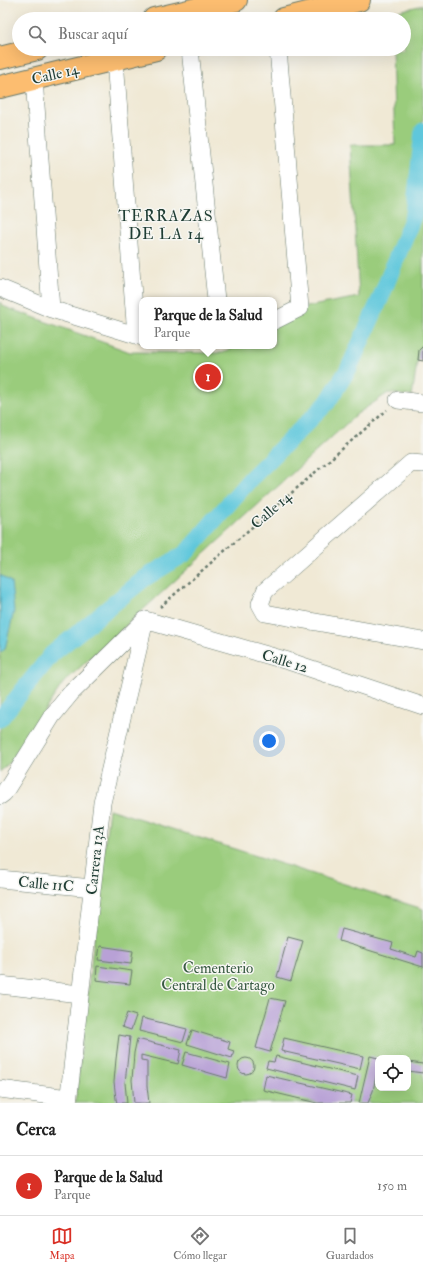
<!DOCTYPE html>
<html lang="es">
<head>
<meta charset="utf-8">
<style>
  :root { --surface:#fff; --page:#f2f2f2; --text:#222; --muted:#767676; --line:#e0e0e0; --accent:#d93025 }
  body { margin:0; font-family:"IM FELL Double Pica",serif; background:var(--page); color:var(--text) }
  .controls { position:absolute; right:12px; bottom:12px; display:grid; overflow:hidden; border-radius:8px; box-shadow:0 4px 16px #0002 }
  .controls button { width:36px; height:36px; display:grid; place-items:center; padding:0; border:0; border-bottom:1px solid var(--line); background:var(--surface); color:var(--text); font:20px sans-serif }
  .you { position:absolute; left:269px; top:741px; width:14px; height:14px; margin:-10px; border:3px solid #fff; border-radius:50%; background:#1a73e8; box-shadow:0 0 0 6px #1a73e833 }
  .badge { display:grid; place-items:center; width:26px; height:26px; border-radius:50%; background:var(--accent); color:#fff; font-size:13px; font-weight:700 }
  .pin { position:absolute; translate:-50% -50%; border:2px solid #fff; box-shadow:0 1px 4px #0006 }
  .popup { position:absolute; left:139px; top:297px; width:138px; height:52px; box-sizing:border-box; display:grid; place-content:center; border-radius:8px; background:var(--surface); filter:drop-shadow(0 1px 3px #0005); font-size:13px; white-space:nowrap; color:var(--muted) }
  .popup b { font-size:15px; color:var(--text) }
  .popup::after { content:''; position:absolute; left:50%; top:100%; margin-left:-8px; border:8px solid transparent; border-top-color:var(--surface) }
  .list { margin:0; padding:0; list-style:none }
  h2 { display:flex; justify-content:space-between; align-items:center; height:52px; margin:0; padding:0 16px; font-size:17px }
  h2 small { font-size:13px; font-weight:400; color:var(--muted) }
  .list li { display:grid; grid-template-columns:26px 1fr auto; gap:12px; align-items:center; box-sizing:border-box; height:60px; padding:0 16px; border-top:1px solid var(--line) }
  .list b { display:block; font-size:15px; white-space:nowrap }
  .list p { margin:0; font-size:13px; white-space:nowrap; color:var(--muted) }
  .list em { font-size:13px; font-style:normal; color:var(--muted) }
  .icon { flex:none; width:22px; height:22px; fill:none; stroke:currentColor; stroke-width:2; stroke-linecap:round; stroke-linejoin:round }
  .map { position:relative; flex:none; width:423px; height:1103px; overflow:hidden }
  .search { position:absolute; background:var(--surface); box-shadow:0 4px 16px #0002; left:12px; right:12px; top:12px; height:44px; display:flex; align-items:center; gap:10px; box-sizing:border-box; padding:0 14px; border-radius:22px; color:var(--muted); font-size:15px }
  .sheet { height:112px; background:var(--surface) }
  nav { display:flex; justify-content:space-around; align-items:center; box-sizing:border-box; height:56px; border-top:1px solid var(--line); background:var(--surface); font-size:11px; color:var(--muted) }
  nav a { display:grid; justify-items:center; gap:2px }
  nav .on { color:var(--accent) }
  .map>svg:first-child { display:block }
</style>
</head>
<body>
<div class="map">
<svg width="423" height="1103" viewBox="0 0 423 1103">
  <rect width="100%" height="100%" fill="#f6f6f2"/>
  <filter id="ink" filterUnits="userSpaceOnUse"><feTurbulence type="fractalNoise" baseFrequency=".025" numOctaves="2"/><feDisplacementMap in="SourceGraphic" scale="8" xChannelSelector="R" yChannelSelector="G"/><feConvolveMatrix kernelMatrix="1 2 1 2 8 2 1 2 1" color-interpolation-filters="sRGB"/></filter>
  <filter id="wash" filterUnits="userSpaceOnUse"><feTurbulence type="fractalNoise" baseFrequency=".012" numOctaves="4" result="noise"/><feDisplacementMap in="SourceGraphic" scale="16" xChannelSelector="R" yChannelSelector="G"/><feGaussianBlur stdDeviation="0.9" result="paint"/><feColorMatrix in="noise" values="0 0 0 0 0 0 0 0 0 0 0 0 0 0 0 0 0 1.4 0 .05"/><feComposite in="paint" operator="in"/></filter>
  <g filter="url(#wash)">
    <rect width="100%" height="100%" fill="#f0e9d5"/>
    <path fill="#9acc7b" stroke="#5c8458" fill-rule="evenodd" d="M 423,5 L 423,346 L 419,350 L 412,396 L 388,393 L 357,414 L 63,683 L 10,762 L 0,772 L 0,302 L 5,307 L 130,352 L 223,353 L 235,346 L 274,346 L 274,324 L 306,307 L 359,297 L 350,145 L 395,145 L 392,49 L 404,49 L 404,19 L 391,19 L 391,13 Z
      M 109,809 L 423,909 L 423,1103 L 75,1103 ZM 378,1058 L 408,1058 L 408,1088 L 378,1088 Z"/>
    <path fill="#5fc7dc" stroke="#3f8288" d="M 0,575 L 11,582 L 14,611 L 5,649 L 0,653 Z"/>
    <g fill="none" stroke-linecap="round" stroke-linejoin="round">
      <path stroke="#5fc7dc" stroke-width="17" d="M 0,719 L 52,654 L 145,578 L 186,553 L 251,478 L 327,403 L 349,368 L 381,297 L 414,214 L 423,131"/>
    </g>
    <g id="blocks">
      <path fill="#b8a1d6" d="M 423,346 L 423,361 L 418,360 L 419,350 Z
        M 342,929 L 393,943 L 391,949 L 416,957 L 418,951 L 423,953 L 423,967 L 339,941 Z
        M 288,937 L 303,941 L 291,981 L 277,977 Z
        M 100,946 L 133,951 L 131,964 L 98,960 Z
        M 97,966 L 132,971 L 130,984 L 96,980 Z
        M 270,998 L 285,1001 L 270,1052 L 256,1048 Z
        M 127,1013 L 136,1016 L 131,1030 L 122,1027 Z
        M 142,1018 L 187,1029 L 183,1042 L 139,1031 Z
        M 192,1030 L 230,1042 L 228,1049 L 234,1051 L 232,1058 L 187,1044 Z
        M 119,1035 L 130,1037 L 125,1083 L 127,1103 L 117,1103 L 116,1099 L 114,1082 L 116,1059 Z
        M 284,1038 L 363,1056 L 360,1069 L 281,1051 Z
        M 137,1039 L 181,1050 L 178,1064 L 141,1055 L 141,1060 L 147,1061 L 147,1086 L 149,1103 L 134,1103 L 132,1080 L 134,1053 Z
        M 186,1052 L 230,1064 L 227,1078 L 182,1065 Z
        M 276,1056 L 358,1076 L 355,1090 L 266,1068 L 268,1061 L 274,1062 Z
        M 370,1056 L 378,1058 L 378,1067 L 373,1091 L 368,1103 L 359,1103 Z
        M238 1066a8 8 0 1 1 16 0a8 8 0 1 1-16 0Z
        M 408,1062 L 423,1064 L 423,1073 L 408,1071 Z
        M 266,1075 L 352,1095 L 350,1103 L 317,1103 L 263,1090 Z"/>
    </g>
  </g>
  <g filter="url(#ink)">
    <use href="#blocks" fill-opacity="0" stroke="#68796c" stroke-width="1"/>
    <g fill="none" stroke-linecap="round" stroke-linejoin="round">
      <g stroke="#68796c" stroke-width="18">
        <path id="minor" d="M 190,49 L 216,300
          M 115,60 L 136,335
          M 34,79 L 51,309
          M 0,288 L 51,309 L 142,337
          M 274,321 L 300,308 L 278,49
          M 398,400 L 423,403
          M 423,464 L 411,463 L 265,591 L 260,604 L 265,613 L 423,641
          M 145,620 L 288,661 L 423,706
          M 0,796 L 4,793 L 52,716 L 71,693 L 145,620
          M 0,879 L 92,888
          M 0,985 L 80,994
          M 0,1089 L 68,1098
          M 68,1103 L 102,803 L 145,620"/>
      </g>
      <g stroke="#68796c" stroke-width="24">
        <path id="major" d="M 154,19 L 236,0
          M 284,19 L 359,0
          M 0,58 L 37,49
          M 0,87 L 156,49"/>
      </g>
      <path stroke="#68796c" stroke-width="2.5" stroke-dasharray="3 3" stroke-linecap="butt" d="M 160,607 L 387,410"/>
      <use href="#minor" stroke="#fff" stroke-width="17"/>
      <use href="#major" stroke="#fcbd6f" stroke-width="22"/>
    </g>
  </g>
  <g text-anchor="middle" stroke-width="3" stroke-linejoin="round" paint-order="stroke">
    <g font-size="15" fill="#1f3d34" stroke="#f6f6f2">
      <text transform="translate(55 74) rotate(-13)" y="5">Calle 14</text>
      <text transform="translate(271 510) rotate(-41)" y="5">Calle 14</text>
      <text transform="translate(285 661) rotate(17)" y="5">Calle 12</text>
      <text transform="translate(95 860) rotate(-84)" y="5">Carrera 13A</text>
      <text transform="translate(46 884) rotate(5)" y="5">Calle 11C</text>
    </g>
    <g font-size="15" fill="#385a42" stroke="#f6f6f2">
      <text x="218" y="973">Cementerio<tspan x="218" dy="17">Central de Cartago</tspan></text>
    </g>
    <g font-size="16" letter-spacing="1" fill="#1f3d34" stroke="#f6f6f2">
      <text x="166" y="221">TERRAZAS<tspan x="166" dy="18">DE LA 14</tspan></text>
    </g>
  </g>
</svg>
<div class="controls">
<button><svg class="icon" aria-label="locate" viewBox="0 0 24 24"><circle cx="12" cy="12" r="6"/><path d="M12 2v4M12 18v4M2 12h4M18 12h4"/></svg></button>
</div>
<div class="you"></div>
<div class="pin badge" style="left:208px;top:377px">1</div>
<div class="popup"><b>Parque de la Salud</b>Parque</div>
<div class="search"><svg class="icon" aria-label="search" viewBox="0 0 24 24"><circle cx="10" cy="10" r="6"/><path d="M15 15l6 6"/></svg>Buscar aquí</div>
</div>
<section class="sheet">
<h2>Cerca<small></small></h2>
<ul class="list">
<li><span class="badge">1</span><div><b>Parque de la Salud</b><p>Parque</p></div><em>150 m</em></li>
</ul>
</section>
<nav>
<a class="on"><svg class="icon" aria-label="map" viewBox="0 0 24 24"><path d="M3 6l6-2 6 2 6-2v14l-6 2-6-2-6 2zM9 4v14M15 6v14"/></svg>Mapa</a>
<a><svg class="icon" aria-label="directions" viewBox="0 0 24 24"><path d="M12 3l9 9-9 9-9-9zM9 14v-3h6M13 9l2 2-2 2"/></svg>Cómo llegar</a>
<a><svg class="icon" aria-label="saved" viewBox="0 0 24 24"><path d="M7 4h10v16l-5-4-5 4z"/></svg>Guardados</a>
</nav>
</body>
</html>
